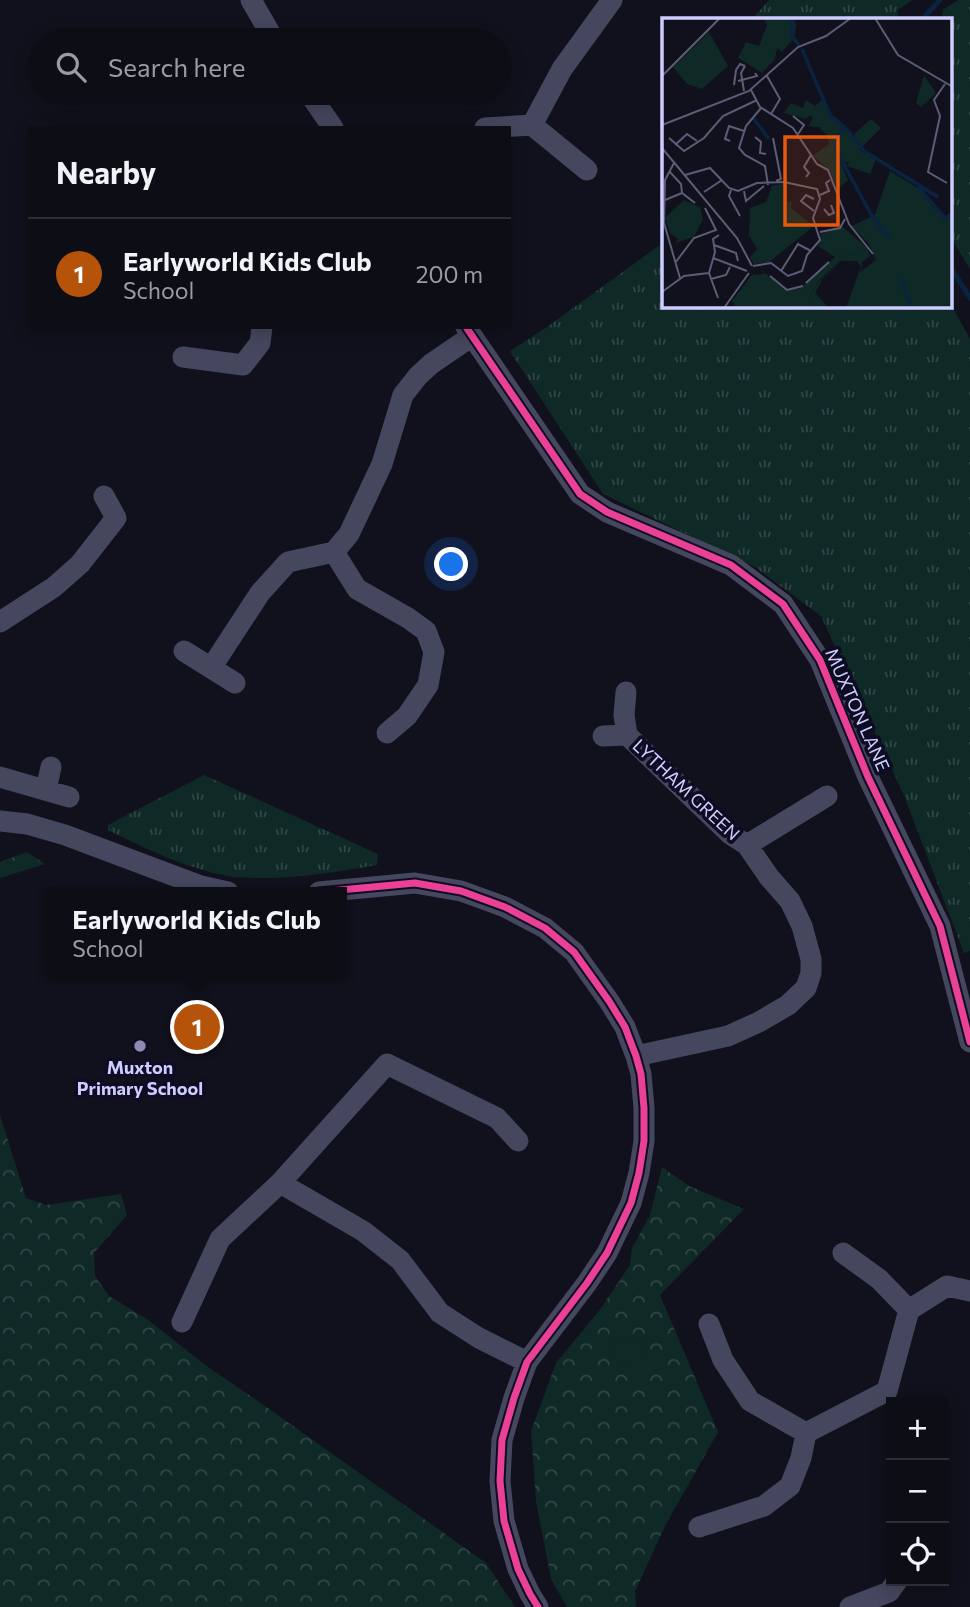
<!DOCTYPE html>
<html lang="en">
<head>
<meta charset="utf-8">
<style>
  :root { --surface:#0d0d16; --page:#16161f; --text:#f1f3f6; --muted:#9a9ca1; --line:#2d2d35; --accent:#b45309 }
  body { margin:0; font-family:Commissioner,sans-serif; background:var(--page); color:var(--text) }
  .controls { position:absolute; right:21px; bottom:21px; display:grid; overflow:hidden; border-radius:0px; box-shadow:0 4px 18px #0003 }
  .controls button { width:63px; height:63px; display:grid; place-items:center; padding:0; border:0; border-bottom:2px solid var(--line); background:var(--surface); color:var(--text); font:35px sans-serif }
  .you { position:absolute; left:452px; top:565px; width:24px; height:24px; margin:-18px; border:5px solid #fff; border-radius:50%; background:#1a73e8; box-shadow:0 0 0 10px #1a73e833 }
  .badge { display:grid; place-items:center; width:46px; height:46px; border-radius:50%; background:var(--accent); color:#fff; font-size:23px; font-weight:700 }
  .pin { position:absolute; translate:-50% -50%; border:4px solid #fff; box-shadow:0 2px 7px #0006 }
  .popup { position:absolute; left:46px; top:887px; width:301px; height:91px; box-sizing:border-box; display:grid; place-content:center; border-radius:0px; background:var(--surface); filter:drop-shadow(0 2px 5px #0005); font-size:23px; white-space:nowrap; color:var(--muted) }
  .popup b { font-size:26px; color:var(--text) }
  .popup::after { content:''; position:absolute; left:50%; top:100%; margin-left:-14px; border:14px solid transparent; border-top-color:var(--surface) }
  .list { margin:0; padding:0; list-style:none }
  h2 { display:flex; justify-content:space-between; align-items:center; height:91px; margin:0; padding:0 28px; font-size:30px }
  h2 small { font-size:23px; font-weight:400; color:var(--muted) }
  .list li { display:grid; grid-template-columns:46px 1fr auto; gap:21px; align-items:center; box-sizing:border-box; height:112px; padding:0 28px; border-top:2px solid var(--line) }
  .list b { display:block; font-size:26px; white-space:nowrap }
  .list p { margin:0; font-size:23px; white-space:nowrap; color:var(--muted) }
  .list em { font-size:23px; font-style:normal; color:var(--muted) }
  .icon { flex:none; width:38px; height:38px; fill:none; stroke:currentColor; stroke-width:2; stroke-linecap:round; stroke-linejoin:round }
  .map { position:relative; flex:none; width:970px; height:1607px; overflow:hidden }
  .search { position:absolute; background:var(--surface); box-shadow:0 4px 18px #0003; left:28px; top:28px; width:483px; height:77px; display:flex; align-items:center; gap:18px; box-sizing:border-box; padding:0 24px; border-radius:38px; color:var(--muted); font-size:26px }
  .panel { position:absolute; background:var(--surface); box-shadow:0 4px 18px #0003; left:28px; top:126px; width:483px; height:203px; border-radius:0px }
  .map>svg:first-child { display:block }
</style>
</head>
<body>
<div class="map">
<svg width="970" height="1607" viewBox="0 0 970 1607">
  <defs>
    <pattern id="grass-tufts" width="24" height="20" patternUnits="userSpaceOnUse" patternTransform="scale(1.75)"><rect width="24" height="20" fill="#0f2927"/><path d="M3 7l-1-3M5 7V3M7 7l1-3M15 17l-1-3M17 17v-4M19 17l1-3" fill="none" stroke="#314747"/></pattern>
    <pattern id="forest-crowns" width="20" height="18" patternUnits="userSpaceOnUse" patternTransform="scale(1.75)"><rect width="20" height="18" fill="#0f2927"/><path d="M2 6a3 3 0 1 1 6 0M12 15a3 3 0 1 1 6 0" fill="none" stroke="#314747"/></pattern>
  </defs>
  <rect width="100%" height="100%" fill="#11111d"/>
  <path fill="url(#grass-tufts)" d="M 769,0 L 912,0 L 898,10 L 898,19 L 752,19 Z
    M 958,0 L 970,0 L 970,269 L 951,238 L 951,19 L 942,19 L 943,10 Z
    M 664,242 L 664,306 L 951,306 L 951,304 L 970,339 L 970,951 L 964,953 L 905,798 L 821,616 L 755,567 L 603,494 L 510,351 L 547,327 Z
    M 204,775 L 378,854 L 377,865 C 337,872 295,879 254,878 C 246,877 236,878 228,876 C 185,868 146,849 108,830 L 108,825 Z"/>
  <path fill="url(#forest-crowns)" d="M 27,852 L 45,864 L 0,878 L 0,862 Z
    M 0,1115 L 26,1198 L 46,1205 L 121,1194 L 127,1215 L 94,1253 L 95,1276 L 109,1296 L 147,1319 L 205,1365 L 265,1406 L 486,1563 L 515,1607 L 0,1607 Z
    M 662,1167 L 689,1186 L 744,1209 L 660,1295 L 718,1432 L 665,1526 L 635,1591 L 636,1607 L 567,1607 L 551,1579 L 536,1501 L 531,1431 L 556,1363 L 599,1311 L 630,1265 L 632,1248 L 650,1215 Z"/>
  <path fill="#0f2927" d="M 644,1338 L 646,1365 L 610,1367 L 608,1340 Z"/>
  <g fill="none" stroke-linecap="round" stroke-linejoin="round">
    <path stroke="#092341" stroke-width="5" d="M 926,19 L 926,15 L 940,0
      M 951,268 L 970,298"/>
    <path stroke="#45475e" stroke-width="21" d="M 251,0 L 274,40
      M 309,93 L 333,128
      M 485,128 L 532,125
      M 587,170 L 532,125 L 562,69 L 612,0
      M 466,327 L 580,494 L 607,512 L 731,565 L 783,604 L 820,660 L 868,777 L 940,926 L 970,1042
      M 183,357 L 243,365 L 260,343 L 262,327
      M 104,496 L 116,518
      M 0,622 L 54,587 L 80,564 L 116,518
      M 184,651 L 235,683
      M 211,668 L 260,593 L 288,562 L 334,552
      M 626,692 L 624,715 L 627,735 L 730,834 L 747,845
      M 387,733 L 407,716 L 428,685 L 434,652 L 426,631 L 408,618 L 357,589 L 334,552 L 349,534 L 382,464 L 403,395 L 418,376 L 431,364 L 472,336
      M 603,736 L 627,735
      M 0,777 L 69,797
      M 46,790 L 51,767
      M 0,821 L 27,824 L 65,835 L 201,886 L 228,892
      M 319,892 L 415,883 L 461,891 L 505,907 L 545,928 L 574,952 L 609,1001 L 625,1027 L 636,1056 L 641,1074 L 644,1108 L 644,1141 L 639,1173 L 631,1203 L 607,1253 L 587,1283 L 527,1362 L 514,1398 L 502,1440 L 500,1481 L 504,1521 L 518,1569 L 530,1594 L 538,1607
      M 636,1056 L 728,1036 L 759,1022 L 788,1005 L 806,988 L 811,973 L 811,959 L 802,926 L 790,901 L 769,877 L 747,845 L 827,796
      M 518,1141 L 497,1118 L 387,1064 L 280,1183 L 363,1231 L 400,1260 L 440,1313 L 479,1338 L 527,1362
      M 909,1310 L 947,1286 L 970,1291
      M 182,1322 L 220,1239 L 280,1183
      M 709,1324 L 723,1360 L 750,1401 L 806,1433 L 887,1391 L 909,1310 L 879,1279 L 843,1253
      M 699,1527 L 764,1506 L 790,1486 L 801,1458 L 806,1433
      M 850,1607 L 889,1592 L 897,1581"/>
    <g stroke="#0d0c22" stroke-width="11">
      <path id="cycleway" d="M 466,327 L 580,494 L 607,512 L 731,565 L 783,604 L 820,660 L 868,777 L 940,926 L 970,1042
        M 319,892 L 415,883 L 461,891 L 505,907 L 545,928 L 574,952 L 609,1001 L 625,1027 L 636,1056 L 641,1074 L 644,1108 L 644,1141 L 639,1173 L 631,1203 L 607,1253 L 587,1283 L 527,1362 L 514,1398 L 502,1440 L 500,1481 L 504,1521 L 518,1569 L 530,1594 L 538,1607"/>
    </g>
    <use href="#cycleway" stroke="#ea4096" stroke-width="7"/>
  </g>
  <circle fill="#8c8bb0" stroke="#0d0c22" stroke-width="2.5" cx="140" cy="1046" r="7"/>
  <g text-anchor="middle" stroke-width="7" stroke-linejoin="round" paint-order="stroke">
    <g font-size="18" fill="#cecdff" stroke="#0d0c22">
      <text transform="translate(857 710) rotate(66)" y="6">MUXTON LANE</text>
      <text transform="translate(686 790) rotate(43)" y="6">LYTHAM GREEN</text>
    </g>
    <g font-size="18" font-weight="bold" fill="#cecdff" stroke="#0d0c22">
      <text x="140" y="1074">Muxton<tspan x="140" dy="21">Primary School</tspan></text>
    </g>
  </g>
  <g transform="translate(662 18)">
    <rect width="290" height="290" fill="#11111d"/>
    <path d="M 102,0 L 132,0 L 134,8 L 132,20 L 120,34 L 115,30 L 113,41 L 100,55 L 76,40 L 84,24 L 97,28 L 105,7 ZM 47,14 L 66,48 L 40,71 L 25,66 L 11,49 ZM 161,81 L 168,97 L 181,108 L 172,128 L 186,162 L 176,171 L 168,153 L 151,138 L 167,126 L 166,118 L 157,109 L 146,108 L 151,100 L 148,97 L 144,101 L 122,95 L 129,85 L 141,90 L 144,82 L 153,88 ZM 182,111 L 192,118 L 199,133 L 215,139 L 208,156 L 185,148 L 187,143 L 183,145 L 175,131 L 175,120 ZM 205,230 L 208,238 L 200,244 L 200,248 L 184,290 L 199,248 L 195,243 L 179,243 L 161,260 L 153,275 L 167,290 L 151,290 L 147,279 L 156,264 L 182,239 Z" fill="#0f2927"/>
    <path d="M 262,57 L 274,75 L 259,89 L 254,85 ZM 209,101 L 219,110 L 198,131 L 192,116 ZM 125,165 L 125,184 L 130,184 L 129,190 L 152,208 L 107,244 L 92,246 L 88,240 L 95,231 L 87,217 L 88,190 L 104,184 L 110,168 ZM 22,182 L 38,189 L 41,201 L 32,219 L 13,225 L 16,221 L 8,215 L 3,200 ZM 181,209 L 205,230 L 182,239 L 156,263 L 147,279 L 151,290 L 74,290 L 70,283 L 90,257 L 102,256 L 98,251 L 122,271 L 138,271 L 173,239 L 156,228 L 159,216 Z" fill="#0f2927"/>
    <path d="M 228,153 L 256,170 L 281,200 L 290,195 L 290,290 L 184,290 L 197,255 L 214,242 L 206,225 L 190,208 L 213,197 Z" fill="#0f2927"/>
    <path fill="none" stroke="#092341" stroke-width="3.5" d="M 129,0 L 131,20 L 137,27M 140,31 L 168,97 L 182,109 L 174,120 L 173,130 L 210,198 L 229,221M 91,100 L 107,121M 184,110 L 202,133 L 276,179M 256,169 L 283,200 L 291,195M 239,261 L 250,290"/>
    <path fill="none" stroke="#5d5c77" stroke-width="2" d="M 213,0 L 236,37 L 291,69M 0,58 L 58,0M 105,58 L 118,81 L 109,96M 76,63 L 95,58 L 93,55M 283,66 L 272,82 L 278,98 L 266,154 L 285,165M 72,67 L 74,52 L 78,46 L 83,48M 89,72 L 98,89 L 131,110 L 155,146 L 166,152 L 187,206 L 211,236M 82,73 L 79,55 L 83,48M 99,90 L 84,108 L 77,130 L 83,137 L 103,148 L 106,167M 131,98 L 142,107 L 136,116M 0,107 L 87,73 L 136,29 L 164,18 L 189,0M 93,119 L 99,124 L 98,135 L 104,136M 7,120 L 22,133 L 42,120 L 61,98 L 95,82M 111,120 L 119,161 L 114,163M 68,123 L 63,121 L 67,108 L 82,113M 13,127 L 25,116 L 35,123M 0,130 L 75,220 L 90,248M 12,145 L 3,162 L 2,205 L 18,260M 7,153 L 19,166 L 20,175M 23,157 L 48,150 L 67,170 L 76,173 L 95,165 L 122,164 L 155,171 L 158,181 L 151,200 L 158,222 L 145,237 L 140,253 L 126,258 L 109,245 L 91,248M 144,159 L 147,155 L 142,149 L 149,137M 69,172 L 67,178 L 78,198M 82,173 L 84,183 L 102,168M 42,174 L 60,162M 158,177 L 167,173 L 164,165 L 168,162M 152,181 L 144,177 L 139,183 L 152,193M 3,182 L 20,175 L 33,185M 162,191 L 167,197 L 172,195 L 169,187M 158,214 L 178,210 L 183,201M 52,227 L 74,235 L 76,243M 51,240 L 85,253M 13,245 L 32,220 L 54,212 L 43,190M 119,253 L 136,226 L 149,233M 108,258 L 125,272 L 141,268M 49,261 L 64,257 L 68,249M 144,265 L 167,244M 0,274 L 22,258 L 47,255M 56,280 L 47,255 L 53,234 L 51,221 L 57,217M 62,290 L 87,255"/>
    <path fill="#e8590c" fill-opacity="0.15" stroke="#e8590c" stroke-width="3.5" d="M 123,119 L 176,119 L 176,207 L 123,207 Z"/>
    <rect width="290" height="290" fill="none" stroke="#cecdff" stroke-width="3.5"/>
  </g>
</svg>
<div class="controls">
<button>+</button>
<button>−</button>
<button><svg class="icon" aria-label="locate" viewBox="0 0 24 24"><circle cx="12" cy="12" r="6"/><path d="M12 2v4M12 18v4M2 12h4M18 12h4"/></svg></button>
</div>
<div class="you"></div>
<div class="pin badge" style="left:197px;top:1027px">1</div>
<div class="popup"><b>Earlyworld Kids Club</b>School</div>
<div class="search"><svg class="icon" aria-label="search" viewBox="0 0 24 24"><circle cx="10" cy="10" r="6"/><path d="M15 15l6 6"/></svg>Search here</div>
<section class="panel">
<h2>Nearby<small></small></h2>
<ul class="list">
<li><span class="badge">1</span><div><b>Earlyworld Kids Club</b><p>School</p></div><em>200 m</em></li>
</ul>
</section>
</div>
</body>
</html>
